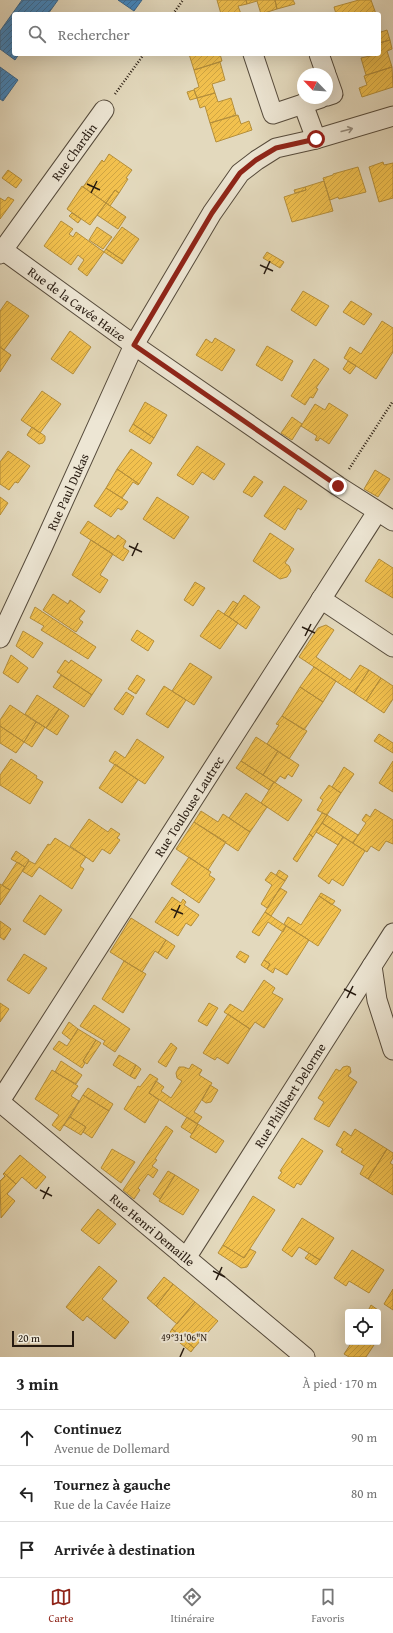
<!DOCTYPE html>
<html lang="fr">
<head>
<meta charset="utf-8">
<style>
  :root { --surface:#fff; --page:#f6f6f6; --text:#222; --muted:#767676; --line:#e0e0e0; --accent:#8f2418 }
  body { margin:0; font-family:"Gentium Book Plus",serif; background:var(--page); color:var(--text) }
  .controls { position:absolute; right:12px; bottom:12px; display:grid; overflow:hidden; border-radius:4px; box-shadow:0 4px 16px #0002 }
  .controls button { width:36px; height:36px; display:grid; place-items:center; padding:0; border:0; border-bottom:1px solid var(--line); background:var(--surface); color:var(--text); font:20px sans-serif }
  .compass { position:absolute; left:297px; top:68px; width:36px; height:36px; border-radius:50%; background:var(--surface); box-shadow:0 4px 16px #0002; rotate:295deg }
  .scale { position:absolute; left:12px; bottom:10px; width:62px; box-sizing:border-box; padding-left:4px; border:2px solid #261a10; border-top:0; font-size:11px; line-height:14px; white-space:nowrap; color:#261a10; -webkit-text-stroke:3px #ede6d4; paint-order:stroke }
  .stop { position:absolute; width:12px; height:12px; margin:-9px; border:3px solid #8f2418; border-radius:50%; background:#fff }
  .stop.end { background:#8f2418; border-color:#fff; box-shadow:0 1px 4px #0008 }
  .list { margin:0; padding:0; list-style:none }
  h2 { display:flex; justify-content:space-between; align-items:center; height:52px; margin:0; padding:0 16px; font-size:17px }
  h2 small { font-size:13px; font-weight:400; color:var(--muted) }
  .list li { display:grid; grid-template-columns:26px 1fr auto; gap:12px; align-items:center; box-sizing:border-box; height:56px; padding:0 16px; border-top:1px solid var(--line) }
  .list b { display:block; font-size:15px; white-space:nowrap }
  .list p { margin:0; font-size:13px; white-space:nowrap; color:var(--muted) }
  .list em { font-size:13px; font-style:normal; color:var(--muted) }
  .icon { flex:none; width:22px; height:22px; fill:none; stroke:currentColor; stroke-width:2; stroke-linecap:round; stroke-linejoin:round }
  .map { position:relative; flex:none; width:393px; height:1357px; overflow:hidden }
  .search { position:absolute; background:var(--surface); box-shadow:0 4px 16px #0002; left:12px; right:12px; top:12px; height:44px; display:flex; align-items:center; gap:10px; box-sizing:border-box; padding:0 14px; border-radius:4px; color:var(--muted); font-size:15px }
  .sheet { height:220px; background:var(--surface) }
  nav { display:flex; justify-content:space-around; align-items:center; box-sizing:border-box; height:56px; border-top:1px solid var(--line); background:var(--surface); font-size:11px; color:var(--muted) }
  nav a { display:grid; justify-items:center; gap:2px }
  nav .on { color:var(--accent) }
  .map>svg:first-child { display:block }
</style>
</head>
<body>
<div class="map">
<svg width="393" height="1357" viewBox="0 0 393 1357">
  <defs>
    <pattern id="homes-hatch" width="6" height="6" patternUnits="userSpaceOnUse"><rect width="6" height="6" fill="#f2c14e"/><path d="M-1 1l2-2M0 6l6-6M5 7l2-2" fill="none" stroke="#cfa543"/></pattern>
    <pattern id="schools-hatch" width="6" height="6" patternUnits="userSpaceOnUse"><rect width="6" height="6" fill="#3f88c5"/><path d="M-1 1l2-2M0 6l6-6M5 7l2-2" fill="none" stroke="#356e9f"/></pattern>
  </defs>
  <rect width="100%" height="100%" fill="#e3d9bd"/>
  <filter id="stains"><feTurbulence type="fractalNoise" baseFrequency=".005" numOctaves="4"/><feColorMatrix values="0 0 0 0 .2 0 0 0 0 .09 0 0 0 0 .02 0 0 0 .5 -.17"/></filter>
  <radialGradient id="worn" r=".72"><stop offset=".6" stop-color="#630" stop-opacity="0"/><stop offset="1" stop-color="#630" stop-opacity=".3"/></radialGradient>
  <path fill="url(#homes-hatch)" stroke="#b58f3b" d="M 217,0 L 246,0 L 247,4 L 238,6 L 241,14 L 221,14 Z
    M 246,0 L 275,0 L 277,9 L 261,14 L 257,1 L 247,4 Z
    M 275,0 L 293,0 L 295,4 L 277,9 Z
    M 359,0 L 371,0 L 376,14 L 336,14 L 334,7 Z
    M 379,25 L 381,32 L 387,30 L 390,40 L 379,43 Z
    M 390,40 L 392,49 L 387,51 L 392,67 L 366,75 L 361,58 L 379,54 L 379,43 Z
    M 189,54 L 220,54 L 222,61 L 194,70 Z
    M 220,62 L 225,80 L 212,84 L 215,93 L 197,98 L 194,89 L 199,87 L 194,70 Z
    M 392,67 L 393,87 L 362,97 L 359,88 L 367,85 L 364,76 Z
    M 194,90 L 197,98 L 190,100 L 187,92 Z
    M 215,93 L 218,102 L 231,98 L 236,115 L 210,123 L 205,106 L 200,108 L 197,98 Z
    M 238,115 L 241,124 L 249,121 L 252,130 L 216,142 L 210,123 Z
    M 109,154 L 132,170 L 126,178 L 128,179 L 119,193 L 115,190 L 106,203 L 83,187 L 102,160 L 104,162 Z
    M 383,162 L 384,165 L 393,163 L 393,198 L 379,202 L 369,167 Z
    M 358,167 L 366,192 L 339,199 L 338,197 L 330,200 L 323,178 L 333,175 L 333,174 Z
    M 8,170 L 22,180 L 16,188 L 2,178 Z
    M 324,181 L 333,211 L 292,222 L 284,197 L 306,190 L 305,187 Z
    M 82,186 L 106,203 L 90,225 L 67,209 Z
    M 305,187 L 306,190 L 295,193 L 294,190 Z
    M 115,190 L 119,193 L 110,206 L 106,203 Z
    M 8,197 L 14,200 L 0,219 L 0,198 L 5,201 Z
    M 106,203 L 126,217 L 118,229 L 97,215 Z
    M 72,213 L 81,219 L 78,223 L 69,216 Z
    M 61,221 L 73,229 L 69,234 L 73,237 L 76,232 L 104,252 L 87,276 L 78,269 L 84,260 L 78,255 L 71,265 L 44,246 Z
    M 97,227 L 112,237 L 103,249 L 89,240 Z
    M 122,227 L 139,239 L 124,261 L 106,249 Z
    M 106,249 L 124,261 L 122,264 L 104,252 Z
    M 267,252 L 284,262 L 280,268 L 263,258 Z
    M 303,291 L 329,306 L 316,326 L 291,310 Z
    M 7,301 L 29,316 L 4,350 L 0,347 L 0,311 Z
    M 351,301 L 372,314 L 364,325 L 343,312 Z
    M 382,321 L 393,328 L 393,352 L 376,379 L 344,358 L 350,347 L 361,354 Z
    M 70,331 L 91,347 L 73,374 L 51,359 Z
    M 215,338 L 235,350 L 222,371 L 196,355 L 206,339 L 212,343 Z
    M 267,346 L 293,361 L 282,381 L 256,365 Z
    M 0,347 L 11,355 L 0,372 Z
    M 314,359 L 329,369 L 316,388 L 318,389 L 313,398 L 310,397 L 305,405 L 291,396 Z
    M 348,361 L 356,366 L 350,374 L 343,369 Z
    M 42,391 L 61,404 L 40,433 L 21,420 Z
    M 145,402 L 167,415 L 154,438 L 133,424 Z
    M 329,403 L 348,415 L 329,444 L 320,438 L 318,441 L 315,440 L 317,436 L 301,426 L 315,404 L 325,410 Z
    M 292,417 L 302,424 L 292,440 L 281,433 Z
    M 133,424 L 154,438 L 150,444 L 129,431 Z
    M 32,427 L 45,436 L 45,440 L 43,443 L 39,444 L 27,435 Z
    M 197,446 L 225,464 L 214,480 L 202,472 L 193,485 L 177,475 Z
    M 131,449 L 152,463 L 139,484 L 117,469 Z
    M 8,451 L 30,466 L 18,483 L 15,482 L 9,490 L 0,484 L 0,462 Z
    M 117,469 L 139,484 L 138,485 L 133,482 L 122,498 L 106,488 Z
    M 375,470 L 390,479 L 378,497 L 364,489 Z
    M 254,476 L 263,482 L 252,497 L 243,492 Z
    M 284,486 L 307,501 L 301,510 L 298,508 L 285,530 L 264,516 Z
    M 106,488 L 128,502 L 123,509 L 121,510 L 118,508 L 111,517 L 94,506 Z
    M 0,497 L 8,503 L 0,515 Z
    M 157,497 L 189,517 L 174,539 L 143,519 Z
    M 88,521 L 115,539 L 118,535 L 126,541 L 123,547 L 129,551 L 123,561 L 80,533 Z
    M 270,533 L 294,549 L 285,563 L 289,566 L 291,571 L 287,577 L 280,579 L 253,561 Z
    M 91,540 L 113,554 L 100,575 L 108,580 L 100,593 L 72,575 Z
    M 379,559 L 393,568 L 393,598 L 365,581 Z
    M 195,582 L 205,588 L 193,606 L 184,600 Z
    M 53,594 L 68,604 L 70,600 L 85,611 L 79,619 L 83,622 L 76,632 L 43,610 Z
    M 244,595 L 260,607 L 246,629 L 229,617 Z
    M 233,601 L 238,604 L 229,617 L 224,614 Z
    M 35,607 L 96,647 L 88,659 L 41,630 L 44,626 L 30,618 Z
    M 218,610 L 238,623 L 220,649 L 200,636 Z
    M 326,625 L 334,630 L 316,657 L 350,680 L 360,665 L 369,670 L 354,693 L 299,657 L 318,628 Z
    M 137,630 L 154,641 L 148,651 L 131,640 Z
    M 23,631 L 43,643 L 33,658 L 16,646 Z
    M 11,655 L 28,668 L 18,683 L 3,673 Z
    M 65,660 L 69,663 L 71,660 L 102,680 L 92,695 L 57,672 Z
    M 190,663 L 212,677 L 194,705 L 172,691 Z
    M 314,667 L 336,681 L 323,702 L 300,687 Z
    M 369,670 L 381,678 L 366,701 L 354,693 Z
    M 61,675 L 92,695 L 84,707 L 53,687 Z
    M 137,675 L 145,680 L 136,694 L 128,689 Z
    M 381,678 L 393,686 L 393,699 L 384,713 L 366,701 Z
    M 164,686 L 186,700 L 168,728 L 146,714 Z
    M 300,687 L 323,702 L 304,730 L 282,716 Z
    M 126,692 L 134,697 L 123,715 L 114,709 Z
    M 37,695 L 59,709 L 46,728 L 25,714 Z
    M 10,705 L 36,722 L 24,742 L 0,726 L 0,720 Z
    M 59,709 L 69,716 L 57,735 L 46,728 Z
    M 282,716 L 307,731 L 289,759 L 267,744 L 279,725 L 276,724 Z
    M 36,722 L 45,727 L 32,747 L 24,742 Z
    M 0,726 L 24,742 L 16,753 L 0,743 Z
    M 379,734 L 393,743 L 393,753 L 374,741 Z
    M 256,737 L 278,751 L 263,775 L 241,761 Z
    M 137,739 L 164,757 L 145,784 L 109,761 L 115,751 L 125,758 Z
    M 278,751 L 299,765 L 292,777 L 288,774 L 285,779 L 280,776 L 275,783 L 263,775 Z
    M 11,759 L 37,776 L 36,778 L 43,782 L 30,804 L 0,785 L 0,775 Z
    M 241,761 L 274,782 L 269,790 L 236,768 Z
    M 393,761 L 393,792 L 379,783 Z
    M 115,764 L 138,780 L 122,803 L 99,788 Z
    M 344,767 L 354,774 L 341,793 L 332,787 Z
    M 274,782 L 302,800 L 288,821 L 261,803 Z
    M 329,785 L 341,793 L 327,815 L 317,810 L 323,800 L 320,798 Z
    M 246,793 L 267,807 L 250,832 L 229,818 Z
    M 375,809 L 393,820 L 393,844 L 386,841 L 379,851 L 371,846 L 367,852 L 353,843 L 366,823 L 362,820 L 366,814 L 370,817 Z
    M 201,811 L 218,822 L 223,814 L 250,832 L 238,851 L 194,822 Z
    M 322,813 L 327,815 L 313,837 L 309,834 Z
    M 327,815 L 358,835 L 353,843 L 322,823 Z
    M 89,819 L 108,832 L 111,828 L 120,834 L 117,838 L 120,840 L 110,854 L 102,849 L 93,862 L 70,846 Z
    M 194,822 L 226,842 L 208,870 L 176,849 Z
    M 322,823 L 343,837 L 338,845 L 316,832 Z
    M 309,834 L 313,837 L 297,862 L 293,859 Z
    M 343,837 L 365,851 L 343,886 L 332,879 L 329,884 L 318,876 Z
    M 55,838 L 86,857 L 80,866 L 84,869 L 72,889 L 39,867 L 32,877 L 22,871 L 29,861 L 35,864 L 48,844 L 50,845 Z
    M 16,851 L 29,860 L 25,867 L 11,859 Z
    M 189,857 L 211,872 L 209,875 L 215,879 L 199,903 L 171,884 Z
    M 17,862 L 25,867 L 10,890 L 2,885 Z
    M 279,870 L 288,876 L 285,881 L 276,875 Z
    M 271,872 L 285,881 L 267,908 L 261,904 L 272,885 L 265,880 Z
    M 0,884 L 10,890 L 0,905 Z
    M 280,888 L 287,892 L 271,916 L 265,912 Z
    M 321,893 L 335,901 L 332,905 L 319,896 Z
    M 40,895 L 62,910 L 45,935 L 23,921 Z
    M 319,896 L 341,910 L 318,946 L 284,924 L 288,917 L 301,925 Z
    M 172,897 L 181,903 L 183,899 L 186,902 L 184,905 L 199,915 L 191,926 L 186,923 L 178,936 L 155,922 Z
    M 265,912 L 286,926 L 283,932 L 268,922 L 259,936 L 252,932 Z
    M 131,918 L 166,940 L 158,953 L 155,951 L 142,972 L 110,952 Z
    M 0,921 L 11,929 L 4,940 L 0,937 Z
    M 286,926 L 309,940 L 287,975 L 275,968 L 273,973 L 267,969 L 270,964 L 264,960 Z
    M 166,940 L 175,946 L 167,959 L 158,953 Z
    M 240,951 L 249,956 L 245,963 L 236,957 Z
    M 24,954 L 47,968 L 29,994 L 7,980 Z
    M 264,960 L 270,964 L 267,969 L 261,965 Z
    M 124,961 L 146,974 L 123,1013 L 102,999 Z
    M 264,980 L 275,988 L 272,993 L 283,999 L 264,1028 L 255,1022 L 250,1029 L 224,1012 L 230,1004 L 243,1012 Z
    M 0,1003 L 9,1009 L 0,1022 Z
    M 209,1003 L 218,1008 L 207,1026 L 198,1021 Z
    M 94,1005 L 130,1029 L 115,1052 L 103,1044 L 105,1041 L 80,1026 Z
    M 228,1014 L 250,1029 L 228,1064 L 217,1057 L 215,1060 L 203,1053 Z
    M 69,1022 L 78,1029 L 71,1040 L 62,1033 Z
    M 78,1029 L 96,1040 L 83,1061 L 85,1063 L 82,1068 L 53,1049 L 59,1041 L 67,1046 Z
    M 96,1040 L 101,1043 L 87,1064 L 83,1061 Z
    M 171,1043 L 177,1048 L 166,1067 L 158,1062 Z
    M 119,1055 L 136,1065 L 130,1076 L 113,1065 Z
    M 61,1061 L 82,1075 L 76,1084 L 55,1072 Z
    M 192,1064 L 202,1070 L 199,1075 L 212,1083 L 194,1112 L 202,1117 L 197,1124 L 149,1093 L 156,1081 L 164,1087 L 161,1091 L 171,1098 L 182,1081 L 177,1078 L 176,1073 L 179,1067 L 184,1067 L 189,1069 Z
    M 136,1065 L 141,1069 L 135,1079 L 130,1076 Z
    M 347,1066 L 350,1067 L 351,1072 L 348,1076 L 357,1082 L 329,1127 L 314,1119 L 324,1102 L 318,1098 L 336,1069 L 340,1071 L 343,1067 Z
    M 52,1070 L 78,1086 L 71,1096 L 79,1101 L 60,1131 L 52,1125 L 59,1115 L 35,1099 Z
    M 150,1074 L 158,1079 L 149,1093 L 159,1100 L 145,1123 L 124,1109 L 138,1086 L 140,1087 Z
    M 210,1085 L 218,1090 L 211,1102 L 206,1103 L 202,1100 Z
    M 88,1088 L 113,1104 L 109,1111 L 83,1095 Z
    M 83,1095 L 109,1111 L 92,1138 L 83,1132 L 86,1127 L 70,1117 Z
    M 70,1117 L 86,1127 L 81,1135 L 64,1125 Z
    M 187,1117 L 198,1124 L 192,1134 L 181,1127 Z
    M 198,1124 L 224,1141 L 216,1153 L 190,1137 Z
    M 166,1126 L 173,1131 L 155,1159 L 157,1160 L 152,1166 L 158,1170 L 153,1178 L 148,1174 L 138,1188 L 140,1190 L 134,1199 L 123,1190 Z
    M 355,1129 L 387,1149 L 368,1179 L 360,1174 L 364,1166 L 341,1152 L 343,1149 L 336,1145 L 344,1131 L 351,1136 Z
    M 302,1138 L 323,1151 L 301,1185 L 297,1183 L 294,1188 L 278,1178 L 282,1172 L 280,1171 Z
    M 112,1149 L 135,1162 L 121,1183 L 101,1168 Z
    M 387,1149 L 393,1153 L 393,1158 L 390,1163 L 393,1165 L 393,1195 L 368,1179 Z
    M 20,1155 L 46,1177 L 36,1189 L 22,1177 L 16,1184 L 4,1173 Z
    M 168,1171 L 175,1175 L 160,1199 L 153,1194 Z
    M 4,1173 L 16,1184 L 7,1194 L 15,1201 L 1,1218 L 0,1181 L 5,1176 L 3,1174 Z
    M 175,1175 L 199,1190 L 183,1215 L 159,1201 Z
    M 253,1196 L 275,1210 L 244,1258 L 223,1245 Z
    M 98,1209 L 116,1224 L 99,1244 L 81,1230 Z
    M 302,1218 L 334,1238 L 320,1260 L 299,1247 L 292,1257 L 282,1250 Z
    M 223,1245 L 244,1258 L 250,1249 L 256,1252 L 247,1267 L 241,1268 L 218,1253 Z
    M 352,1250 L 384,1270 L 369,1293 L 349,1281 L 346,1286 L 334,1278 Z
    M 309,1253 L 320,1260 L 316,1265 L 305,1258 Z
    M 99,1266 L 117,1281 L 102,1299 L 129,1322 L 115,1339 L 87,1316 L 83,1321 L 66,1307 Z
    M 164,1277 L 173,1284 L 156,1306 L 147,1298 Z
    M 173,1284 L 195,1302 L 177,1324 L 156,1306 Z
    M 393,1289 L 393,1310 L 384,1304 Z
    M 195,1302 L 218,1321 L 194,1348 L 172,1329 Z
    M 371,1305 L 378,1310 L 377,1312 L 368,1311 Z
    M 172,1329 L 194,1348 L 191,1352 L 169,1334 Z
    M 352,1342 L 376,1342 L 366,1357 L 349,1357 L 344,1354 Z"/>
  <path fill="url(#schools-hatch)" stroke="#38678f" d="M 22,0 L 58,0 L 48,14 L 14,14 L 14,54 L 19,54 L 15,60 L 0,49 L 0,31 Z
    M 118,0 L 142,0 L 134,11 Z
    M 0,67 L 18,80 L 3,101 L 0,99 Z"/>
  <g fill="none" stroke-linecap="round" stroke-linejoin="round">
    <g stroke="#554a3b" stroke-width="21">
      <g id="street">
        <path d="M 253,54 L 273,114 L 321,98"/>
        <path d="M 319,54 L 326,74"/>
        <path d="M 327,77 L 333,94 L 327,96"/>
        <path d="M 303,104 L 316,139"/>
        <path id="s1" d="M 0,248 L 134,345 L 338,486 L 393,521"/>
        <path id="s2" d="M 0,254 L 104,110"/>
        <path d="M 321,599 L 393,647"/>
        <path id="s3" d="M 0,638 L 43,546 L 134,345 L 212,213 L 240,173 L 257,160 L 276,148 L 316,139 L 393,116"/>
        <path d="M 372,966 L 377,1000 L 393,1050"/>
        <path id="s4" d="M 0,1101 L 377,512"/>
        <path id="s5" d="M 0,1102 L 305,1357"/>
        <path id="s6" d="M 186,1258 L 393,933"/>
      </g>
    </g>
    <path stroke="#261a10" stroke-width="2.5" stroke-dasharray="1 2" stroke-linecap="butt" d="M 173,14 L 183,0
      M 115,94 L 144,54
      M 349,469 L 393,401"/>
    <use href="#street" stroke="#ede6d4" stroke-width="19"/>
  </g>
  <defs><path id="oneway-shaft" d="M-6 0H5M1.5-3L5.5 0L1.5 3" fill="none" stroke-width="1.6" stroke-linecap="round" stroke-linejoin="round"/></defs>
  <use stroke="#938a7c" href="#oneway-shaft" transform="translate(347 130) rotate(-15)"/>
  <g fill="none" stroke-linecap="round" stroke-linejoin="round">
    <path stroke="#8f2418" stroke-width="5" d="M 316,139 L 276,148 L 256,160 L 240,173 L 212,213 L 134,345 L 338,486"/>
  </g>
  <path fill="none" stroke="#261a10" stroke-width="1.5" d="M 87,184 L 100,190M 91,193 L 97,181M 260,265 L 273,271M 264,274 L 270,261M 129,546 L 142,552M 132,556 L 138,543M 302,627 L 315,633M 305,636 L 311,624M 171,909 L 183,914M 174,918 L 180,905M 344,989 L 356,995M 347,998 L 353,986M 40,1190 L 52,1196M 43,1199 L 49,1187M 213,1271 L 225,1277M 216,1280 L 222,1267M 180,1357 L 184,1348"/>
  <g text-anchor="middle" stroke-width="4" stroke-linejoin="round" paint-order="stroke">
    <g font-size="13" fill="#261a10" stroke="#ede6d4">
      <text dy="5" stroke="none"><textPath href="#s2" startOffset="126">Rue Chardin</textPath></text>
      <text dy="5" stroke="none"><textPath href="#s1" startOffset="95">Rue de la Cavée Haize</textPath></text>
      <text dy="5" stroke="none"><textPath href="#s3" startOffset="161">Rue Paul Dukas</textPath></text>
      <text dy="5" stroke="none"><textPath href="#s4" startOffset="350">Rue Toulouse Lautrec</textPath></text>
      <text dy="5" stroke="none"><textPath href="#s6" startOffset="193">Rue Philibert Delorme</textPath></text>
      <text dy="5" stroke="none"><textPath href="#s5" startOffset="199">Rue Henri Demaille</textPath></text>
    </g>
  </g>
  <g font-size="10" text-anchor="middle" fill="#261a10" stroke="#ede6d4" stroke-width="4" stroke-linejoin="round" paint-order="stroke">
    <text x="184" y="1341">49°31'06"N</text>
  </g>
  <rect width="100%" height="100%" filter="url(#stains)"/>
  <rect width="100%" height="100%" fill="url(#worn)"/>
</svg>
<div class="controls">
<button><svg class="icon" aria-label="locate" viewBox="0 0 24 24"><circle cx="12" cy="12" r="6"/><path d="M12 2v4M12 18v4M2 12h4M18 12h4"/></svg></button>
</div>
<svg class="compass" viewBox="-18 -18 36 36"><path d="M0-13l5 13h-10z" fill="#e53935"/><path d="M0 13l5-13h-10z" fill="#767676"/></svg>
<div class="scale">20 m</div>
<div class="stop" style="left:316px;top:139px"></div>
<div class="stop end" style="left:338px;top:486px"></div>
<div class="search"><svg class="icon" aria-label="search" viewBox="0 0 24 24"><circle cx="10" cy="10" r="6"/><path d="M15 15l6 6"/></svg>Rechercher</div>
</div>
<section class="sheet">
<h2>3 min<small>À pied · 170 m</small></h2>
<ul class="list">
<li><svg class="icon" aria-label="ahead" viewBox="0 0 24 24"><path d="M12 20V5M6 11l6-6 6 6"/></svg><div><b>Continuez</b><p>Avenue de Dollemard</p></div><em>90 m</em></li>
<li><svg class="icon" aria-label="left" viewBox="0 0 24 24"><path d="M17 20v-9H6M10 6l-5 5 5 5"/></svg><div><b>Tournez à gauche</b><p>Rue de la Cavée Haize</p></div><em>80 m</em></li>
<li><svg class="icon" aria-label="arrive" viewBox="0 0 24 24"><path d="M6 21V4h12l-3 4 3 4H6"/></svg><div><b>Arrivée à destination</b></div></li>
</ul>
</section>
<nav>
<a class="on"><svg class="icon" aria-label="map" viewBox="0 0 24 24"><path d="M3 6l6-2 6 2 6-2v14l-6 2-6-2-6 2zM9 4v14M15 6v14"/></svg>Carte</a>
<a><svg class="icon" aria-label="directions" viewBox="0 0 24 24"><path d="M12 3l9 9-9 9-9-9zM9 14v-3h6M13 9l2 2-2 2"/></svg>Itinéraire</a>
<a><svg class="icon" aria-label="saved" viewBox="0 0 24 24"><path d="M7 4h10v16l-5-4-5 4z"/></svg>Favoris</a>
</nav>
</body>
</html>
